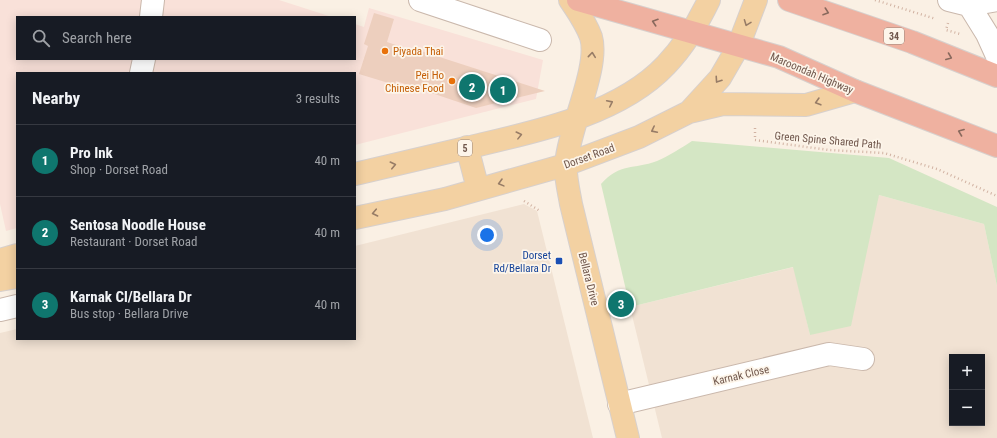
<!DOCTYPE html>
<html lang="en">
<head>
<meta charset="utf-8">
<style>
  :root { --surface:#171b24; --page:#20242c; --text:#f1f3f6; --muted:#9ea1a6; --line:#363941; --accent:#0f766e }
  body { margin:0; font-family:"Roboto Condensed",sans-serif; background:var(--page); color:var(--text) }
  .controls { position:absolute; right:12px; bottom:12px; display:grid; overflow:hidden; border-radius:0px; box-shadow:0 2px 10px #0003 }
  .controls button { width:36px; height:36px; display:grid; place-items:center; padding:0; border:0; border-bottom:1px solid var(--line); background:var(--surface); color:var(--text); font:20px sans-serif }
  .you { position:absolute; left:487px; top:235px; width:14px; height:14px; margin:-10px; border:3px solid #fff; border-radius:50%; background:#1a73e8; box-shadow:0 0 0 6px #1a73e833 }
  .badge { display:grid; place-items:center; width:26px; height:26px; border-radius:50%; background:var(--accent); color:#fff; font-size:13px; font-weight:700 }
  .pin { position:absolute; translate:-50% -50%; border:2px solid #fff; box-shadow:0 1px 4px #0006 }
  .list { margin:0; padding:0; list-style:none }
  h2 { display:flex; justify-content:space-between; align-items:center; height:52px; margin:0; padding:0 16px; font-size:17px }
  h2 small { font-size:13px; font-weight:400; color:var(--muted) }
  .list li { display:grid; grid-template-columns:26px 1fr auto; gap:12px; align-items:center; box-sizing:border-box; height:72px; padding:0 16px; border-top:1px solid var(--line) }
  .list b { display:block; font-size:15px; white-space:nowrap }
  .list p { margin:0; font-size:13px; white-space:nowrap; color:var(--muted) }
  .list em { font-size:13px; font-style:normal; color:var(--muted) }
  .icon { flex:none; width:22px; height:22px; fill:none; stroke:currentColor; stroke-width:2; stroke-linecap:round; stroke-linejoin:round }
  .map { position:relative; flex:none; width:997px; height:438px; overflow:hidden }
  .search { position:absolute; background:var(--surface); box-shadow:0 2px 10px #0003; left:16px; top:16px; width:340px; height:44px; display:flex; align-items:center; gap:10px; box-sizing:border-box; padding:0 14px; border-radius:0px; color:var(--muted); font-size:15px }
  .panel { position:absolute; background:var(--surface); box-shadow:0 2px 10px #0003; left:16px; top:72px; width:340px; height:268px; border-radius:0px }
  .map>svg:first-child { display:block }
</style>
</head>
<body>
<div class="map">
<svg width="997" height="438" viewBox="0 0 997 438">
  <rect width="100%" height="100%" fill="#faf0e4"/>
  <path fill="#f1e2d3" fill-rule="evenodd" d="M 879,195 L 984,224 L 997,286 L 997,438 L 662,438 L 630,307 L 794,267 L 810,335 ZM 952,357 L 982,357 L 982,423 L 952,423 Z
    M 524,204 L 537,211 L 593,438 L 0,438 L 0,333 L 17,329 L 17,339 L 355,339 L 355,246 Z"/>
  <path fill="#f9e1d9" d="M 0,0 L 279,0 L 332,17 L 17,17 L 17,59 L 355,59 L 355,24 L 364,27 L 369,8 L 543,60 L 536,99 L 355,145 L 355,73 L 17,73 L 17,228 L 6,231 L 0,204 Z"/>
  <path fill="#d4e6c4" d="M 692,141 L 889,158 L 997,207 L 997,286 L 984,224 L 879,195 L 851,326 L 810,335 L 793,267 L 630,307 L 601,184 C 621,162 633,170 657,161 C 669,156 681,148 692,141 Z"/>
  <path fill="#edcfbe" d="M 374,13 L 394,19 L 387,42 L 420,53 L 421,51 L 545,91 L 476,108 L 396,81 L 395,85 L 359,74 L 368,46 L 364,44 Z"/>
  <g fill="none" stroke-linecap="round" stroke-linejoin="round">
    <g stroke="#cab8ac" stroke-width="24">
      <path id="minor" d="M 420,0 L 540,40
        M 949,0 L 969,5 L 987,34 L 997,56
        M 969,5 L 997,0
        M 151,17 L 153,0
        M 141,73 L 144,59
        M 0,310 L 17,306
        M 619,404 L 829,354 L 863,359"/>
    </g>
    <g stroke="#d7d0cd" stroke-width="24">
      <path id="major" d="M 570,0 C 578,12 586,23 591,37 C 600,67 568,130 566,165 C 565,177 569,192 571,204 L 628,438
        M 689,112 L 723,104 L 806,105 L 855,91
        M 467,147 L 478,189
        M 355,174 C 393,165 432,156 470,147 C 534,132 619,115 666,65 C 685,45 697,25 709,0
        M 355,218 L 445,199 L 565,165 L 639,137 L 689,112 L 720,78 L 738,47 L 756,0
        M 0,260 L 17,255
        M 0,280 L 17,277"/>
    </g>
    <g stroke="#d7d0cd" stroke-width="24">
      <path id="highway" d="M 578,0 L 779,57 L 855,91 L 997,146
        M 789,0 L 912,42 L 997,76"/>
    </g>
    <path stroke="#d1b2a2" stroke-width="2.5" stroke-dasharray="1 3" stroke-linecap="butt" d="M 875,0 L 936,19
      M 948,23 L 946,30 L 960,34
      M 755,128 L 755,140 L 829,150 L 884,153 L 937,169 L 997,196
      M 524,201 L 540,211"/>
    <use href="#minor" stroke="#fff" stroke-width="22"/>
    <use href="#major" stroke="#f3d1a2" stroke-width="22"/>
    <use href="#highway" stroke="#efb1a0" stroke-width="22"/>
  </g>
  <defs><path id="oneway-chevron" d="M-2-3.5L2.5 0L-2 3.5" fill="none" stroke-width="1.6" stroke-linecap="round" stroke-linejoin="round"/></defs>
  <g stroke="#89695d">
    <use href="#oneway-chevron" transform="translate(826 12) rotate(19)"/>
    <use href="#oneway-chevron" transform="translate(655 22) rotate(-162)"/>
    <use href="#oneway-chevron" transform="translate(949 57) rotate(22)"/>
    <use href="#oneway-chevron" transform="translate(961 132) rotate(-159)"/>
  </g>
  <g stroke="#977c66">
    <use href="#oneway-chevron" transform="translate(747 23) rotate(111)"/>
    <use href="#oneway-chevron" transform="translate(592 55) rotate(-84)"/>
    <use href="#oneway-chevron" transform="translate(718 80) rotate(124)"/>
    <use href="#oneway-chevron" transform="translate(818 102) rotate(164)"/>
    <use href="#oneway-chevron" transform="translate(610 103) rotate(-26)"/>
    <use href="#oneway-chevron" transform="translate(654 130) rotate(153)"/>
    <use href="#oneway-chevron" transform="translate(519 135) rotate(-14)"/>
    <use href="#oneway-chevron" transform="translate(393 165) rotate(-13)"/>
    <use href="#oneway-chevron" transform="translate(501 183) rotate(165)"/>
    <use href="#oneway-chevron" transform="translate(375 213) rotate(168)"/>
  </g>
  <g fill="#e8710a" stroke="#fdf5ea" stroke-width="1.5">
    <circle cx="385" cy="51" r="4"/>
    <circle cx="452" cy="81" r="4"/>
  </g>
  <rect fill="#1a4fb4" stroke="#fdf5ea" stroke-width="1.5" x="555" y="257" width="8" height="8" rx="2"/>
  <g text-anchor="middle" stroke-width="3.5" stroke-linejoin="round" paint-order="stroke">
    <g fill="#fdf5ea" stroke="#9a867b" stroke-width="1">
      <rect x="884" y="28" width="20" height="16" rx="3"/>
      <rect x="458" y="140" width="14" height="16" rx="3"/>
    </g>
    <g font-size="10" font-weight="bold" fill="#70574c">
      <text x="894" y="40">34</text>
      <text x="465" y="152">5</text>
    </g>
    <g font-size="11" fill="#c56008" stroke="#fdf5ea" text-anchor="start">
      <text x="393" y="55">Piyada Thai</text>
      <text x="444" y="79" text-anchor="end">Pei Ho<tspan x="444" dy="13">Chinese Food</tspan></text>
    </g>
    <g font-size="11" fill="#70574c" stroke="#fdf5ea">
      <text transform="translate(812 73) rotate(23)" y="4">Maroondah Highway</text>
      <text transform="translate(828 140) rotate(5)" y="4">Green Spine Shared Path</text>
      <text transform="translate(589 156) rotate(-20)" y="4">Dorset Road</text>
      <text transform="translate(589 279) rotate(76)" y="4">Bellara Drive</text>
      <text transform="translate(741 375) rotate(-13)" y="4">Karnak Close</text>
    </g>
    <g font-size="11" fill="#164399" stroke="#fdf5ea" text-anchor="end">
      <text x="551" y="259">Dorset<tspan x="551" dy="13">Rd/Bellara Dr</tspan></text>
    </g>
  </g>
</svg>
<div class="controls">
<button>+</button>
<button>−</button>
</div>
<div class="you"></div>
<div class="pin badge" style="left:503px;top:90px">1</div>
<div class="pin badge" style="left:472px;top:87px">2</div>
<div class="pin badge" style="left:621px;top:304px">3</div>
<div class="search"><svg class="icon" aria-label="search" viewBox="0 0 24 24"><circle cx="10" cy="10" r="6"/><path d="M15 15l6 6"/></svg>Search here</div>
<section class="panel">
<h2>Nearby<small>3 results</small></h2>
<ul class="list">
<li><span class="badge">1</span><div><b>Pro Ink</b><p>Shop · Dorset Road</p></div><em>40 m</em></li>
<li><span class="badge">2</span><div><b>Sentosa Noodle House</b><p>Restaurant · Dorset Road</p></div><em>40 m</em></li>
<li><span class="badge">3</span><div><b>Karnak Cl/Bellara Dr</b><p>Bus stop · Bellara Drive</p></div><em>40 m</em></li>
</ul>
</section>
</div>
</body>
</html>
